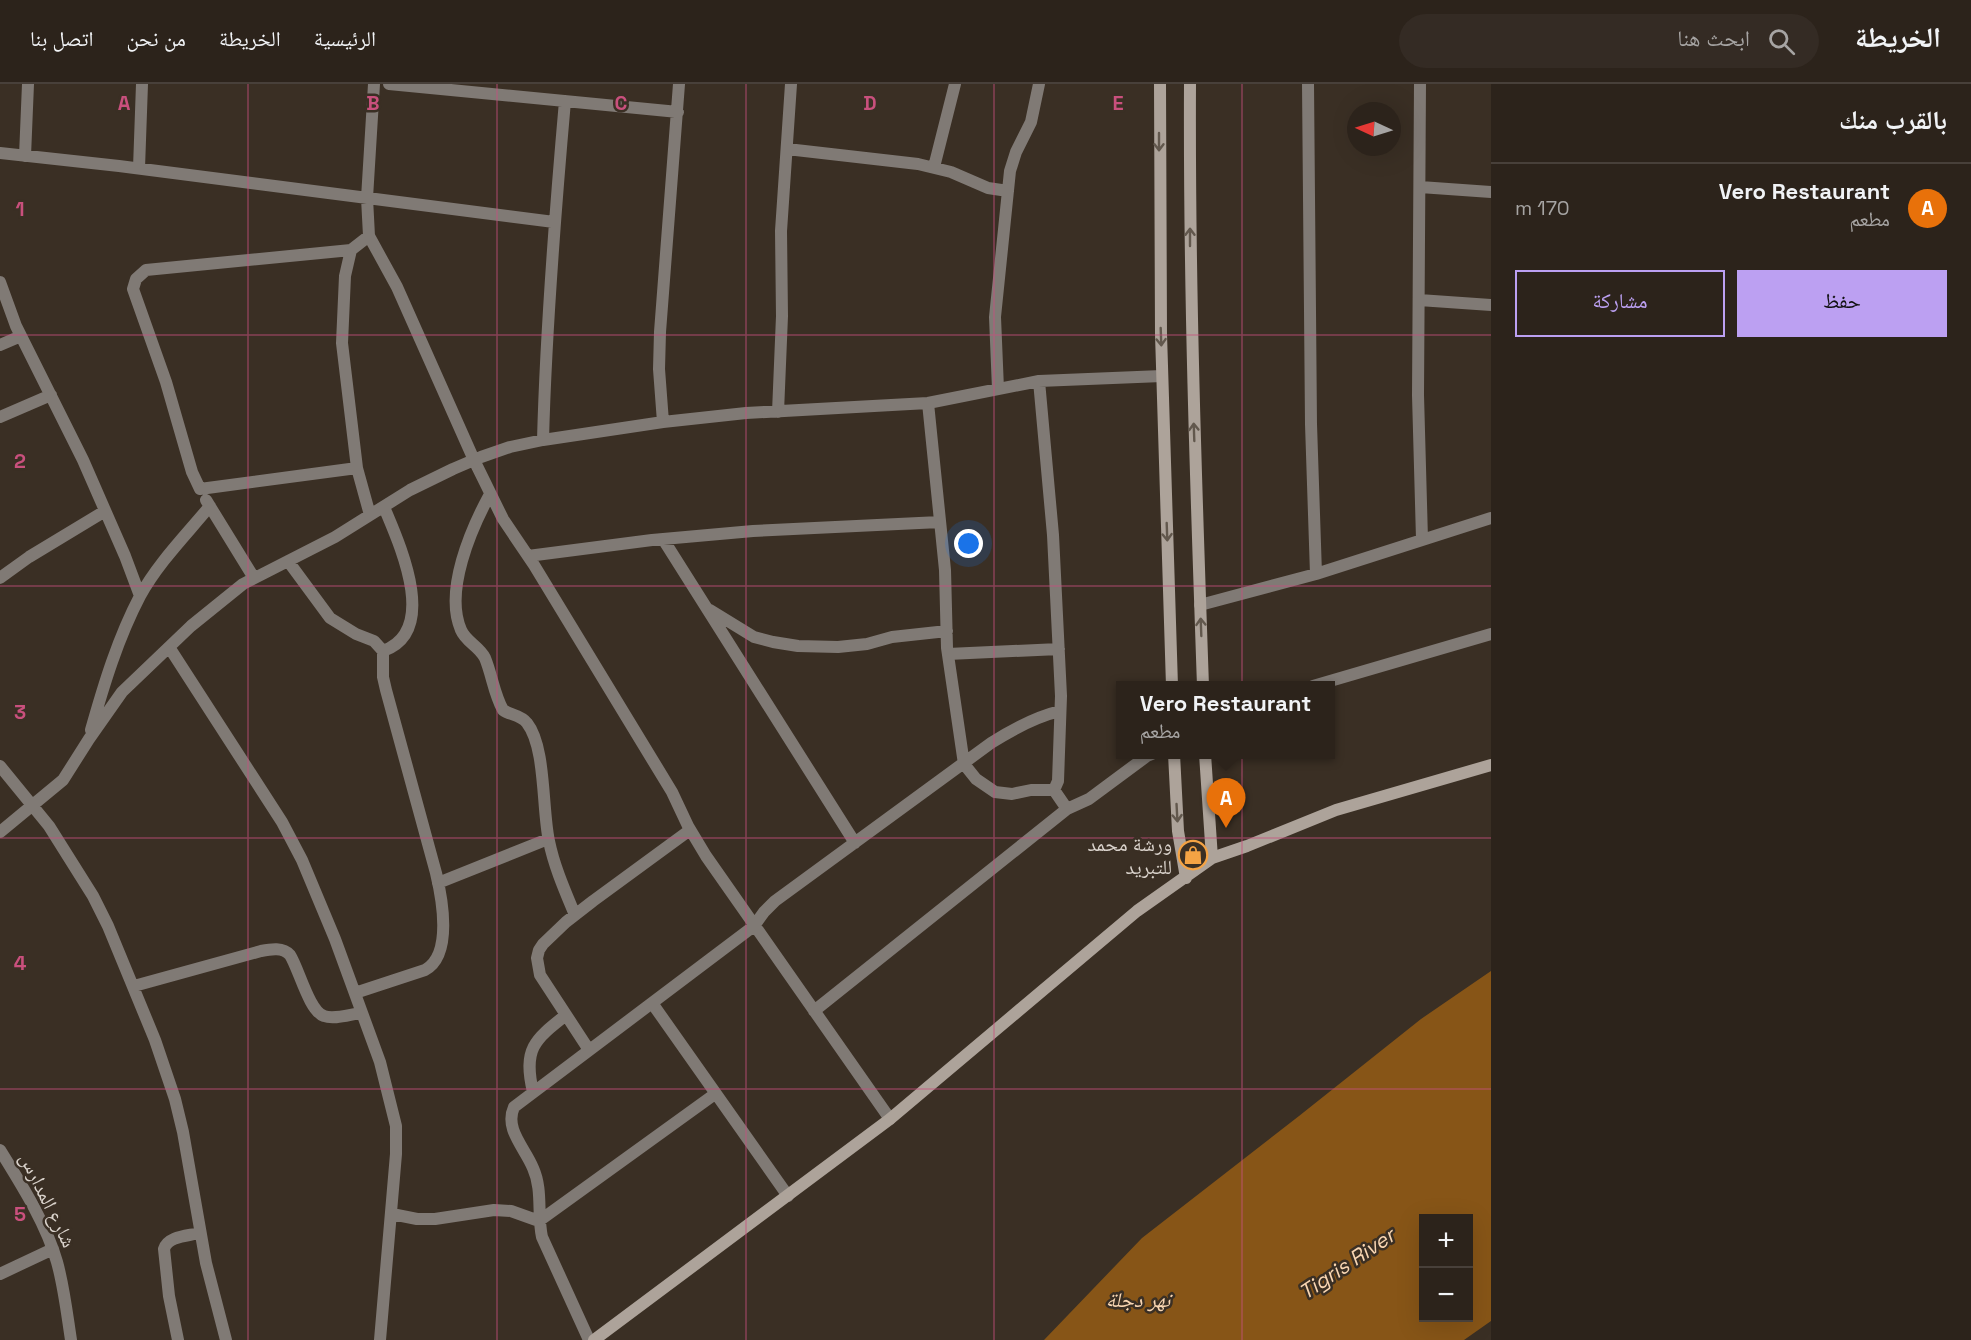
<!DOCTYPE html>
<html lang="ar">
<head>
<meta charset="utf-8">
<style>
  :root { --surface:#2c231b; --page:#342b24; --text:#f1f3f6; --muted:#a6a4a3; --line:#48403a; --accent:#bca0f2 }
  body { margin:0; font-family:"Space Grotesk","Noto Naskh Arabic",sans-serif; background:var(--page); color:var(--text); direction:rtl }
  .controls { position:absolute; right:18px; bottom:18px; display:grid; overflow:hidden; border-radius:0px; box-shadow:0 6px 24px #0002 }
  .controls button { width:54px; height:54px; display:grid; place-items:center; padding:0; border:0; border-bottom:2px solid var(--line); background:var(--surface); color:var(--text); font:30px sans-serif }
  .compass { position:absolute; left:1347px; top:18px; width:54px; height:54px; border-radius:50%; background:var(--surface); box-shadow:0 6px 24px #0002; rotate:274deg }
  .you { position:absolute; left:969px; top:460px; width:21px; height:21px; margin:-15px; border:4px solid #fff; border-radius:50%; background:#1a73e8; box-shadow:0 0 0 9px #1a73e833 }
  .badge { display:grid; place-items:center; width:39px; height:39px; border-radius:50%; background:var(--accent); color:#fff; font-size:20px; font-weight:700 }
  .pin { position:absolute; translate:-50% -50px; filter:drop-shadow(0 2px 3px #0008) }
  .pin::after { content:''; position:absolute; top:32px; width:21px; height:18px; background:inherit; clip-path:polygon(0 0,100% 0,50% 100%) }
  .popup { position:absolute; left:1116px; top:597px; width:219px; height:78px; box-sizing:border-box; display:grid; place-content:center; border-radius:0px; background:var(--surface); filter:drop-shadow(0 2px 4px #0005); font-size:20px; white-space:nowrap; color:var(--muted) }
  .popup b { font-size:22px; color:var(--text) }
  .popup::after { content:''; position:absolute; left:50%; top:100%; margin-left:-12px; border:12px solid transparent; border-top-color:var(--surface) }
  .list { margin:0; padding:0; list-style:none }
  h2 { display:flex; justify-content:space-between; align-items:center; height:78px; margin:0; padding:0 24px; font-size:26px }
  h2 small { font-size:20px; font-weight:400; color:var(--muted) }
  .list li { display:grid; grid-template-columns:39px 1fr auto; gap:18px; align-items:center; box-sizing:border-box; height:90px; padding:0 24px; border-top:2px solid var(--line) }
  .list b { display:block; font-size:22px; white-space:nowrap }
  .list p { margin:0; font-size:20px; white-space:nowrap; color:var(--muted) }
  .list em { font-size:20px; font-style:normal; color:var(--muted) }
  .actions { display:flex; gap:12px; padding:18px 24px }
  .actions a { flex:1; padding:14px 0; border:2px solid var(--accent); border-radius:0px; text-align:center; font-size:21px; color:var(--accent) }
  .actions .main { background:var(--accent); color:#111 }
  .icon { flex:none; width:33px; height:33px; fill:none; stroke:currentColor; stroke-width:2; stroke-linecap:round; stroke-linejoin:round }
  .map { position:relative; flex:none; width:1491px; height:1256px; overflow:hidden; direction:ltr }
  header { display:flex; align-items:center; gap:36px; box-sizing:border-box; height:84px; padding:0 30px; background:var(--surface); border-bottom:2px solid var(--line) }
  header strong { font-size:28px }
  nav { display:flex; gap:33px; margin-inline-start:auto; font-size:21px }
  .search { width:420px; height:54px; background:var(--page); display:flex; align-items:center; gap:15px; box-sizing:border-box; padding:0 21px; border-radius:33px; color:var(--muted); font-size:22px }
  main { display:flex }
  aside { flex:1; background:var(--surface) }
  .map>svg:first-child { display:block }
</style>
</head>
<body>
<header>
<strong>الخريطة</strong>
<div class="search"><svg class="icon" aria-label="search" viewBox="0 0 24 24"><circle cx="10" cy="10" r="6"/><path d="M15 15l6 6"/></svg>ابحث هنا</div>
<nav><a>الرئيسية</a><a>الخريطة</a><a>من نحن</a><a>اتصل بنا</a></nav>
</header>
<main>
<aside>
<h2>بالقرب منك<small></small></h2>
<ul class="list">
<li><span class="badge" style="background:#e8710a">A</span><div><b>Vero Restaurant</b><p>مطعم</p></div><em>170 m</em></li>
</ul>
<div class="actions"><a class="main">حفظ</a><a>مشاركة</a></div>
</aside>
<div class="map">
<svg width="1491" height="1256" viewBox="0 0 1491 1256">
  <rect width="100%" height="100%" fill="#3a2f24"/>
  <path fill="#875517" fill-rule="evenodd" d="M 1491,887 L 1491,1237 L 1464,1256 L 1044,1256 L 1142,1154 L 1299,1032 L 1421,935 ZM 1424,1134 L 1468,1134 L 1468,1234 L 1424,1234 Z"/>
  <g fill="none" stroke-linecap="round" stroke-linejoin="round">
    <path stroke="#807a75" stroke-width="12" d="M 389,0 L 678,28
      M 1308,0 L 1311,340 L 1316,490
      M 1420,0 L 1418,311 L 1422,455
      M 787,65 L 918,80 L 951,88 L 988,104 L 1008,107
      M 0,69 L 119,82 L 554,138
      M 25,72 L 28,0
      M 934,83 L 955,0
      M 139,84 L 142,0
      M 1420,103 L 1491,108
      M 369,152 L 397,203 L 474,376 L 503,435 L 534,481 L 672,708 L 688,742 L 706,772 L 890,1035
      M 351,166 L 146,186 L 136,195 L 133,205 L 166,298 L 192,388 L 200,405 L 357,384
      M 0,198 L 16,242 L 83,376 L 125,472 L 140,512
      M 1419,216 L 1491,221
      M 0,261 L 21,252
      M 1039,297 L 1053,451 L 1061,612 L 1058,697 L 1054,706
      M 998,305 L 995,233 L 1010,87 L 1016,68 L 1031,38 L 1039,0
      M 928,319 L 945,486 L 947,564 L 964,680 L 976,695 L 995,708 L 1012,710 L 1031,706 L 1054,706 L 1067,725
      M 778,328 L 782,232 L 781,147 L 791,0
      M 0,333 L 51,311
      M 663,338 L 659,285 L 660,248 L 679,0
      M 543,356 C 546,243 555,130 565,17
      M 490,410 C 471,445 444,507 461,546 C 466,558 479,562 485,574 C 492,591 494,610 503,626 C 510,631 521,631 527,639 C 546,663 542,725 549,757 C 554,782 565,807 575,831
      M 206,416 L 254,494
      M 370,431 L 357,384 L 342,259 L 345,192 L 351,166 L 369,152 L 367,114 L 374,0
      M 663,455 L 855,759
      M 528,472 L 652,456 L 753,447 L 940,438
      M 288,477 L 330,534 L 356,550 L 374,557 L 383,567 L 383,593 L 386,606 L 436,789 C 442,814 453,871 425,886 L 355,909
      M 0,494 L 29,473 L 105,427
      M 1200,521 L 1316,490 L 1491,434
      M 710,526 L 754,553 L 773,558 L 798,562 L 838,563 L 867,560 L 892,553 L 947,547
      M 169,563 L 282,738 L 302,776 L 335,855 L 380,978 L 396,1042 L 396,1070 L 380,1256
      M 383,567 C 440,547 399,459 384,423
      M 948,570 L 1059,565
      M 1313,602 L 1491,550
      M 91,646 C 104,600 118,554 140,512 C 158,479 186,451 210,422
      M 0,682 L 49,742 L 93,812 L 108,842 L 155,956 L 175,1015 L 183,1048 L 206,1179 L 226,1256
      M 0,748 L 63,696 L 89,655 L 122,608 L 191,542 L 243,500 L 335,453 L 410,406 L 453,385 L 481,373 L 510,363 L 543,356 L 663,338 L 746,329 L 928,319 L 1039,297 L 1162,292
      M 438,799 L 548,755
      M 134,902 L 261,867 C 271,865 283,863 290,871 C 299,885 309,927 324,932 C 334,936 351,930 362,929
      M 652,919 L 788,1112
      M 814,927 L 1067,725 L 1089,715 L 1147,672 L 1152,670
      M 589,966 L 540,891 L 537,874 L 539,866 L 543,860 L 566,838 L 593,817 L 690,746
      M 533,1008 C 523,965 534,956 566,931
      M 0,1066 C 21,1100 46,1139 57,1178 C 64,1203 67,1230 71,1256
      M 392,1130 L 417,1135 L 435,1135 L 494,1126 L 511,1127 L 539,1137 L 715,1010
      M 0,1190 L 53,1165
      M 178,1256 L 169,1212 L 164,1165 C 168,1152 188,1152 199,1149
      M 589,1256 L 542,1153 C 537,1130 543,1106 533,1084 C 525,1064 504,1045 514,1023 L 754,842 L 764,828 L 775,817 L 991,659 C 1013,645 1035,633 1060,627"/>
    <path stroke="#ada39a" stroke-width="12" d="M 1160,0 L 1161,250 L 1172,602
      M 1190,0 C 1189,201 1196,401 1203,602
      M 1174,670 L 1178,747 L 1186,794
      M 1205,670 L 1212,774
      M 594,1256 L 890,1035 L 1137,827 L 1212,774 L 1247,762 L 1336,726 L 1491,681"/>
  </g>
  <defs><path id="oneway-shaft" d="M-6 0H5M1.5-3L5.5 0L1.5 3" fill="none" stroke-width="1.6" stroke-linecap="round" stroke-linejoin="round" transform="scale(1.5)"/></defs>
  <g stroke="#62584d">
    <use href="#oneway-shaft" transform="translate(1159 58) rotate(90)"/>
    <use href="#oneway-shaft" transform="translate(1190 153) rotate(-90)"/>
    <use href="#oneway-shaft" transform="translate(1161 253) rotate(88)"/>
    <use href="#oneway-shaft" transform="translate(1194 348) rotate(-92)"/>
    <use href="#oneway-shaft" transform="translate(1167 448) rotate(88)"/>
    <use href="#oneway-shaft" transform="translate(1201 543) rotate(-92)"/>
    <use href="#oneway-shaft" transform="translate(1177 729) rotate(87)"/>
  </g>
  <path fill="none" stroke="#c9507d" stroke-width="1.5" stroke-opacity="0.55" d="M 248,0 L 248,1256M 497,0 L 497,1256M 746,0 L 746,1256M 994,0 L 994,1256M 1242,0 L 1242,1256M 0,251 L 1491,251M 0,502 L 1491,502M 0,754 L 1491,754M 0,1005 L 1491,1005"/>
  <defs>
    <g id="shop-ring" transform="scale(1.5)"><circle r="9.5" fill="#3a2f24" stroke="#f4a344" stroke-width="1.5"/><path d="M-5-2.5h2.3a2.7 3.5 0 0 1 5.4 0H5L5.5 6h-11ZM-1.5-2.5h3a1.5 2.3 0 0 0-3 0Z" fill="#f4a344"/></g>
  </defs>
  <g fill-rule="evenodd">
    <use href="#shop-ring" x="1193" y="771"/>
  </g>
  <g text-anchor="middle" stroke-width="5" stroke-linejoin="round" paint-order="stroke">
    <g font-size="20" fill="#dad3cc" stroke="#3a2f24" text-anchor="end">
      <text x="1172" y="767">ورشة محمد<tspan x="1172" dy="23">للتبريد</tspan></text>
    </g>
    <g font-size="20" fill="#dad3cc" stroke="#3a2f24">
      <text transform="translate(48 1116) rotate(64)" y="7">شارع المدارس</text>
    </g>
    <g font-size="21" font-style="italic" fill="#f9d6b2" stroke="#3a2f24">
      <text transform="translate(1347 1180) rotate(-34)" y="7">Tigris River</text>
      <text x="1138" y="1223">نهر دجلة</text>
    </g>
  </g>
  <g font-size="20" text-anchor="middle" font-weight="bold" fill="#c9507d" stroke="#3a2f24" stroke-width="5" stroke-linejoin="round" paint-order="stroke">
    <text x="124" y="26">A</text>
    <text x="373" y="26">B</text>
    <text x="621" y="26">C</text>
    <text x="870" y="26">D</text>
    <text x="1118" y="26">E</text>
    <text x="20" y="132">1</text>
    <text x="20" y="384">2</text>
    <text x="20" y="635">3</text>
    <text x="20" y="886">4</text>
    <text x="20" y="1137">5</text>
  </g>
</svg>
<div class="controls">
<button>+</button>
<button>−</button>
</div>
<svg class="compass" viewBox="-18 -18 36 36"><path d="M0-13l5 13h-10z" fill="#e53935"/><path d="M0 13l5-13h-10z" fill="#a6a4a3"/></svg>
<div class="you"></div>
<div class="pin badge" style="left:1226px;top:744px;background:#e8710a">A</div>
<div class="popup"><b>Vero Restaurant</b>مطعم</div>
</div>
</main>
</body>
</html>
